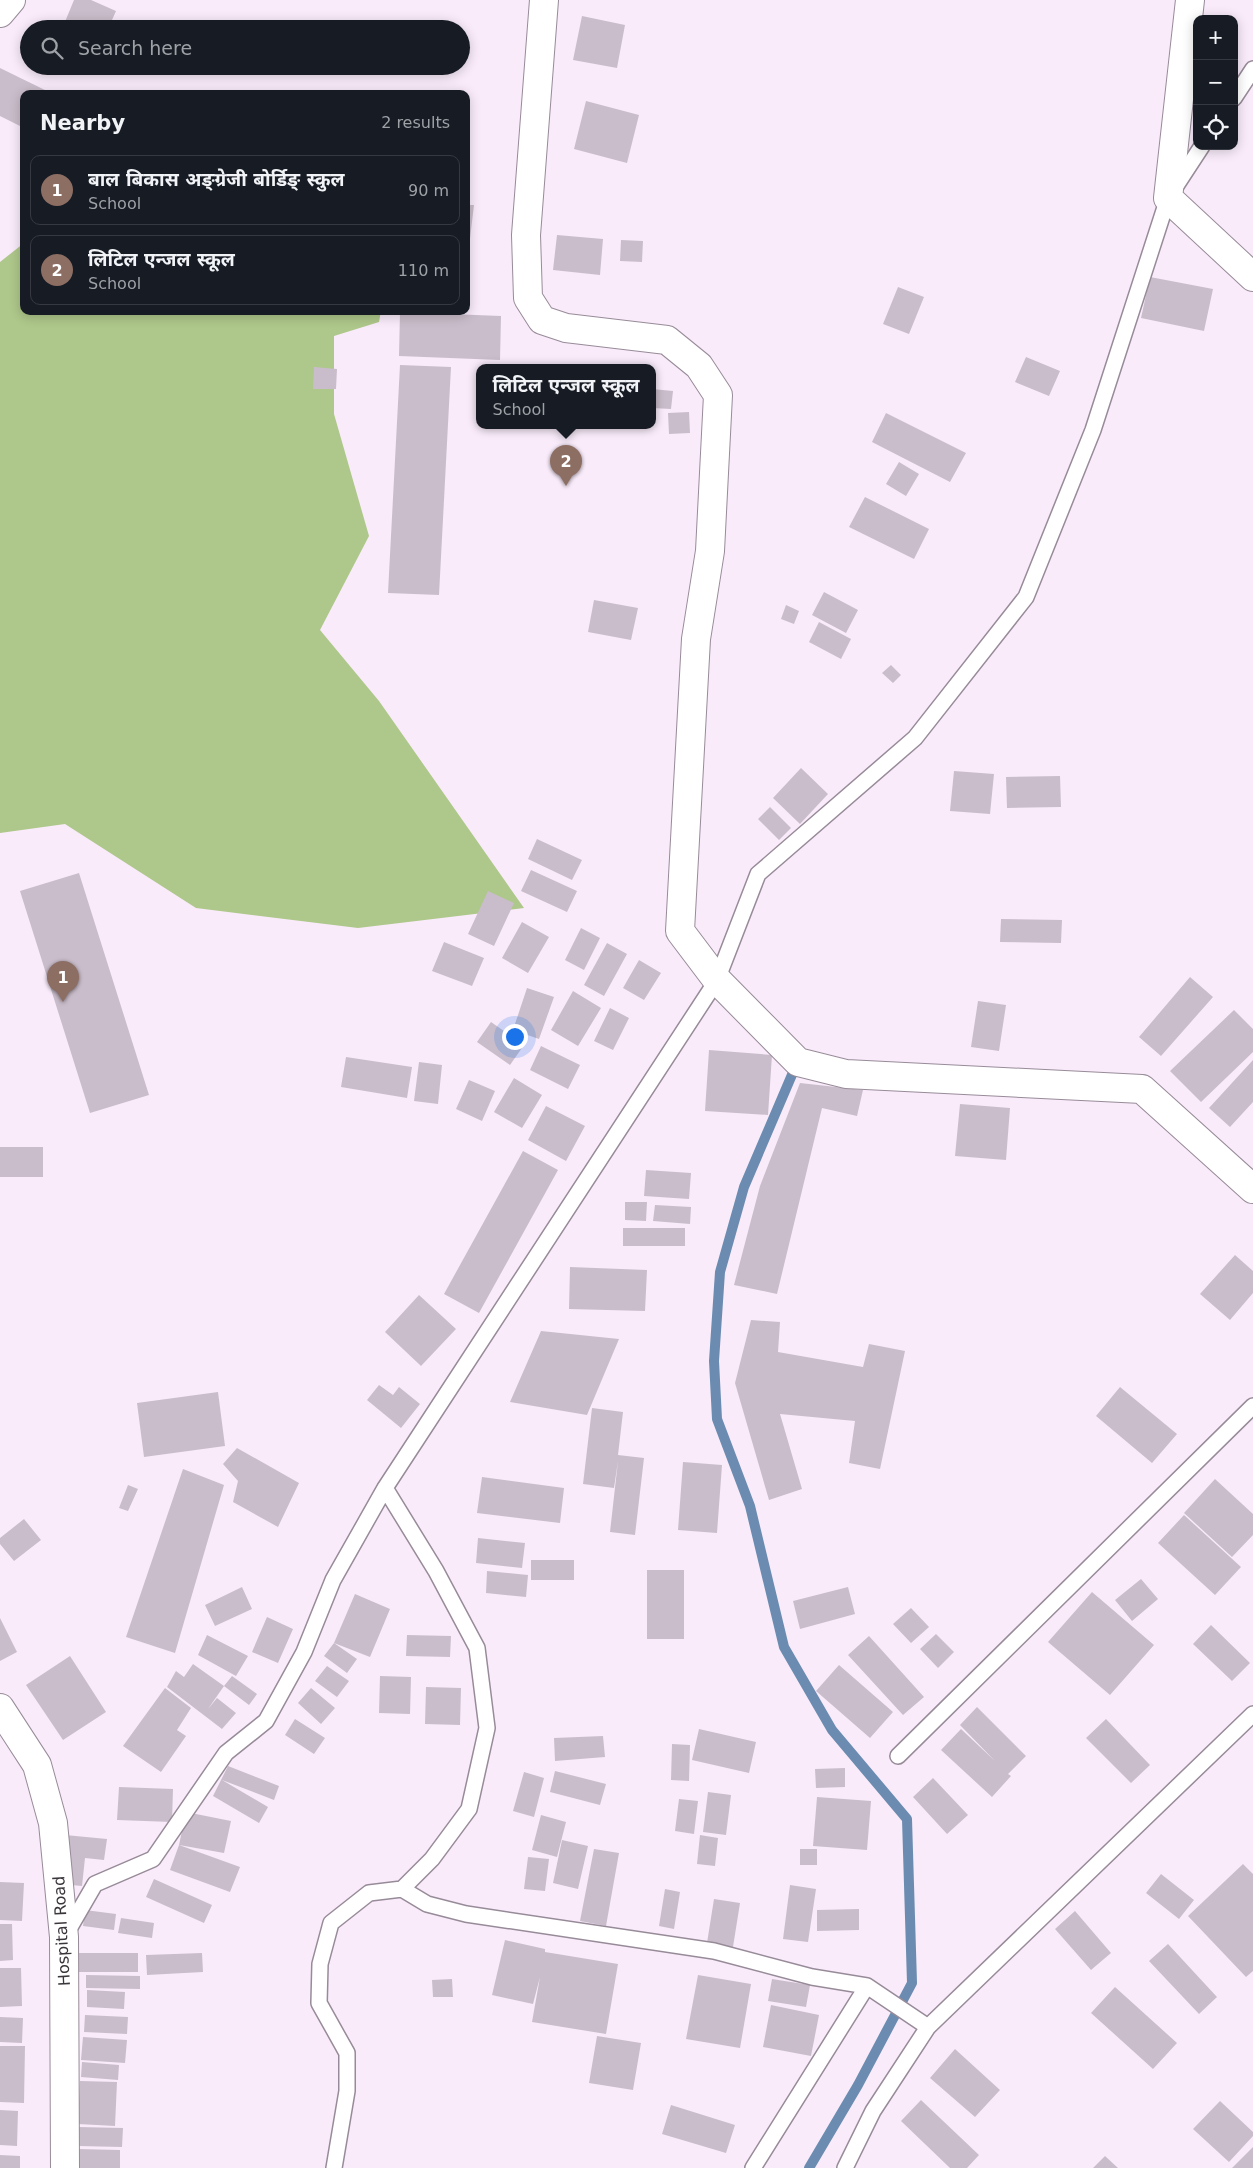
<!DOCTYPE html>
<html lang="en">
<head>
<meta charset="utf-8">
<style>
  :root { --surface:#171b24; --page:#20242c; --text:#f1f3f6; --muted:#9ea1a6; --line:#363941; --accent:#afaf99 }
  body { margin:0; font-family:"DejaVu Sans","Noto Sans Devanagari",sans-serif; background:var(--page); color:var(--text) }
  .controls { position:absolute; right:15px; top:15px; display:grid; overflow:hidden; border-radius:10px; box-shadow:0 2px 12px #0003 }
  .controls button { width:45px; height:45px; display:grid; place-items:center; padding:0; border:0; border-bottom:1px solid var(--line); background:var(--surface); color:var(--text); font:25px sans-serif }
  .you { position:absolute; left:514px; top:1036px; width:18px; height:18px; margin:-12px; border:4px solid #fff; border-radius:50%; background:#1a73e8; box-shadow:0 0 0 8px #1a73e833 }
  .badge { display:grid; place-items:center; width:32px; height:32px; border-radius:50%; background:var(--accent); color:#fff; font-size:16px; font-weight:700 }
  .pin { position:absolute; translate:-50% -41px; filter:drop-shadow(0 1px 2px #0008) }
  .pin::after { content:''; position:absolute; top:26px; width:18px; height:15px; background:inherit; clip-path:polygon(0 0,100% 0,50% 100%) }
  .popup { position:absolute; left:476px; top:364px; width:180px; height:65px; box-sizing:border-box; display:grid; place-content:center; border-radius:10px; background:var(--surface); filter:drop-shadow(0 1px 4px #0005); font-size:16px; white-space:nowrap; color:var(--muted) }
  .popup b { font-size:19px; color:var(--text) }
  .popup::after { content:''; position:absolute; left:50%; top:100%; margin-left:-10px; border:10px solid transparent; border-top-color:var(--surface) }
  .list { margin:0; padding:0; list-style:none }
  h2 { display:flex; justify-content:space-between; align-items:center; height:65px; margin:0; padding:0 20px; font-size:21px }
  h2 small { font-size:16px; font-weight:400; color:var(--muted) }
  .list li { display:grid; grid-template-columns:32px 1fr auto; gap:15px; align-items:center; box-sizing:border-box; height:70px; margin:0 10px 10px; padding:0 10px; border:1px solid var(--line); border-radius:10px }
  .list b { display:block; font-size:19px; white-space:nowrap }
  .list p { margin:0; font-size:16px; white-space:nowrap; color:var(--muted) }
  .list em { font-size:16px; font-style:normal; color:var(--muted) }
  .icon { flex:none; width:28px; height:28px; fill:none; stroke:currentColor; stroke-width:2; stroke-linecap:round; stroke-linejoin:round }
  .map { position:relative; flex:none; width:1253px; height:2168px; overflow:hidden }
  .search { position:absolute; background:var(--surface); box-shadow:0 2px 12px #0003; left:20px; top:20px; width:450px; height:55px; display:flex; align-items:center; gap:12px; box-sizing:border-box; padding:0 18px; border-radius:28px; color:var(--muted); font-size:19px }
  .panel { position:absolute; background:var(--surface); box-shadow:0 2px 12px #0003; left:20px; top:90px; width:450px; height:225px; border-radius:10px }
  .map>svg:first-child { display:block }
</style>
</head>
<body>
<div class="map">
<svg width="1253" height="2168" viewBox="0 0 1253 2168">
  <rect width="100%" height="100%" fill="#f9ebfa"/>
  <path fill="#aec78a" d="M 24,243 L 24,311 L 381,311 L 379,322 L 334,336 L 334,414 L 369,536 L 320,630 L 379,701 L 524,908 L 358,928 L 196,908 L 65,824 L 0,833 L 0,262 Z"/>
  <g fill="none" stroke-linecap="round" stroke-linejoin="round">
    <path stroke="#6b8cb0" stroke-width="10" d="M 797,1063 L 744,1187 L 720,1272 L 714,1361 L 717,1419 L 750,1506 L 784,1647 L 832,1730 L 907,1819 L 912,1983 L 858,2085 L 809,2168"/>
  </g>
  <path fill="#cabdcb" d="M 74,0 L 91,0 L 116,11 L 108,29 L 62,29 Z
    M 582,16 L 625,25 L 617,68 L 573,60 Z
    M 0,68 L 47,91 L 45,94 L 24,94 L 24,128 L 0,116 Z
    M 586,101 L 639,115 L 627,163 L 574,149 Z
    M 466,205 L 474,205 L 469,247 L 466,247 Z
    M 557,235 L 603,239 L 600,275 L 553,270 Z
    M 621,240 L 643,241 L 642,262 L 620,261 Z
    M 1150,277 L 1213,289 L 1204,331 L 1141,318 Z
    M 898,287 L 924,297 L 909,334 L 883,324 Z
    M 400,312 L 501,316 L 500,360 L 399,356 Z
    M 1026,357 L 1060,371 L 1049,396 L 1015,382 Z
    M 400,365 L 451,367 L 439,595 L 388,593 Z
    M 314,367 L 337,369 L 336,389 L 313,389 Z
    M 652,389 L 673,391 L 671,409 L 652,408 Z
    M 689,412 L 690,433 L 669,434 L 668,413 Z
    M 886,413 L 966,453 L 950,482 L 872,442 Z
    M 899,462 L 919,474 L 906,496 L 886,484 Z
    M 865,497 L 929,529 L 914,559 L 849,527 Z
    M 824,592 L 858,610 L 846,633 L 812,615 Z
    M 594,600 L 638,608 L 631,640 L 588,632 Z
    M 786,605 L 799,611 L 794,624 L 781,619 Z
    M 819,622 L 851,639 L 841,659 L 809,642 Z
    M 891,665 L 901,675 L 893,683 L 882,673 Z
    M 801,768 L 828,794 L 800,824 L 773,798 Z
    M 954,771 L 994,774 L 990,814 L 950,811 Z
    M 1060,776 L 1061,807 L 1007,808 L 1006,777 Z
    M 770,807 L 791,828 L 779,840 L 758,819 Z
    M 537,839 L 582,860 L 572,880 L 528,859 Z
    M 531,870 L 577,891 L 567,912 L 521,891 Z
    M 79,873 L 149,1095 L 90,1113 L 20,891 Z
    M 488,891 L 514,903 L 494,946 L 468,934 Z
    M 1001,919 L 1062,920 L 1061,943 L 1000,942 Z
    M 522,922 L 549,937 L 528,973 L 502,958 Z
    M 581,928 L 600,938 L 584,970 L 565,960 Z
    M 444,942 L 484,958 L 472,986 L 432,971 Z
    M 607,943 L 627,954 L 604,996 L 584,985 Z
    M 639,960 L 661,973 L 644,1000 L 623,988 Z
    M 1190,977 L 1213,997 L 1161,1056 L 1139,1037 Z
    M 527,988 L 554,997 L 539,1039 L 513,1030 Z
    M 573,991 L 601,1008 L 578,1046 L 551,1030 Z
    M 978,1001 L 1006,1005 L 999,1051 L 971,1047 Z
    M 610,1008 L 629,1018 L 613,1050 L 594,1041 Z
    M 1234,1010 L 1253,1029 L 1253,1052 L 1201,1102 L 1170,1071 Z
    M 491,1022 L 524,1045 L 510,1065 L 477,1042 Z
    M 541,1046 L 580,1065 L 568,1089 L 530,1070 Z
    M 709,1050 L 772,1055 L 768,1115 L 705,1111 Z
    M 346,1057 L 412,1067 L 407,1098 L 341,1087 Z
    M 1253,1060 L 1253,1102 L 1230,1127 L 1209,1108 Z
    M 419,1062 L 442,1065 L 438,1104 L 414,1101 Z
    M 514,1078 L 542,1095 L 522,1128 L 494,1112 Z
    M 469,1080 L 495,1091 L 482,1121 L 456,1109 Z
    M 800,1083 L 863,1090 L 857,1116 L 822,1108 L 777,1294 L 734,1285 L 760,1186 Z
    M 960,1104 L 1010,1108 L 1006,1160 L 955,1156 Z
    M 546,1106 L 585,1126 L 566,1161 L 528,1140 Z
    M 0,1147 L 43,1147 L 43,1177 L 0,1177 Z
    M 523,1151 L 558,1170 L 479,1313 L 444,1294 Z
    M 646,1170 L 691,1173 L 689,1199 L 644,1196 Z
    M 625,1202 L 647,1202 L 646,1221 L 625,1220 Z
    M 655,1205 L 691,1207 L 690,1224 L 653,1221 Z
    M 623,1228 L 685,1228 L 685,1246 L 623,1246 Z
    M 1235,1255 L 1253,1271 L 1253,1293 L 1230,1320 L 1200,1294 Z
    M 570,1267 L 647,1270 L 645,1311 L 569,1309 Z
    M 419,1295 L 456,1329 L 421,1366 L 385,1332 Z
    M 751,1320 L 780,1322 L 778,1352 L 863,1367 L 869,1344 L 905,1351 L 880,1469 L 849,1463 L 855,1421 L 780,1414 L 802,1489 L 769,1500 L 735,1383 Z
    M 541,1331 L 619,1339 L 587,1415 L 510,1402 Z
    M 379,1385 L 393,1395 L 399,1387 L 420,1404 L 401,1428 L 367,1400 Z
    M 1120,1387 L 1177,1434 L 1152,1463 L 1096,1416 Z
    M 218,1392 L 225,1446 L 144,1457 L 137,1403 Z
    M 592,1408 L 623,1412 L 618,1455 L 644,1458 L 635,1535 L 610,1532 L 618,1461 L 614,1488 L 583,1484 Z
    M 237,1448 L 299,1483 L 278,1527 L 233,1502 L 238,1481 L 223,1464 Z
    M 683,1462 L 722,1465 L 717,1533 L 678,1530 Z
    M 183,1469 L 224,1485 L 175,1653 L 126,1637 Z
    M 482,1477 L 564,1488 L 560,1523 L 477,1513 Z
    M 1215,1479 L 1253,1514 L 1253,1535 L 1232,1557 L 1184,1513 Z
    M 128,1485 L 138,1489 L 128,1511 L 119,1508 Z
    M 1184,1515 L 1241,1567 L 1215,1595 L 1158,1543 Z
    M 24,1519 L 41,1540 L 14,1561 L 0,1544 L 0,1538 Z
    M 478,1538 L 525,1543 L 522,1568 L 476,1563 Z
    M 531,1560 L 574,1560 L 574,1580 L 531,1580 Z
    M 647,1570 L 684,1570 L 684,1639 L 647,1639 Z
    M 487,1571 L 528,1575 L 526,1597 L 486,1593 Z
    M 1141,1579 L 1158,1599 L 1132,1621 L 1115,1600 Z
    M 242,1587 L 252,1609 L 215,1626 L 205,1605 Z
    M 848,1587 L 855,1614 L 800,1629 L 793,1601 Z
    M 1092,1592 L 1154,1645 L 1110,1695 L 1048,1642 Z
    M 355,1594 L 390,1609 L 370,1657 L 334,1643 L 357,1659 L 347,1673 L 324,1656 L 334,1643 Z
    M 911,1608 L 929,1627 L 911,1643 L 893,1624 Z
    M 267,1617 L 293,1629 L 278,1663 L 252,1652 Z
    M 0,1618 L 17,1652 L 0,1661 Z
    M 1211,1625 L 1250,1663 L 1232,1681 L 1193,1644 Z
    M 936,1634 L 954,1652 L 938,1668 L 920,1649 Z
    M 207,1635 L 248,1656 L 236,1676 L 198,1655 Z
    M 407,1635 L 451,1636 L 450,1657 L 406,1656 Z
    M 869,1636 L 924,1697 L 903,1715 L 848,1655 Z
    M 70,1656 L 106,1712 L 63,1740 L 26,1685 Z
    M 193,1664 L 224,1686 L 208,1709 L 217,1698 L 236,1713 L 222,1729 L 167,1687 L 176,1671 L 184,1677 Z
    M 839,1665 L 893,1712 L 870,1738 L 816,1691 Z
    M 327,1666 L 349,1681 L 337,1697 L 315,1681 Z
    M 232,1676 L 257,1694 L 249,1705 L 224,1686 Z
    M 380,1676 L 411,1677 L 410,1714 L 379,1713 Z
    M 426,1687 L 461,1688 L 460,1725 L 425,1724 Z
    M 165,1688 L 191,1708 L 177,1730 L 186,1736 L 161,1772 L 123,1746 Z
    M 311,1688 L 335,1708 L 321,1724 L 298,1703 Z
    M 977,1707 L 1026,1756 L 1008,1774 L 1011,1776 L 992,1797 L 941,1750 L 961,1729 L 995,1761 L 960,1725 Z
    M 295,1719 L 325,1738 L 314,1754 L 285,1735 Z
    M 1106,1719 L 1150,1765 L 1131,1783 L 1086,1738 Z
    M 699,1729 L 756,1742 L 749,1773 L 692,1760 Z
    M 603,1736 L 605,1757 L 555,1761 L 554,1738 Z
    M 672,1744 L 690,1745 L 689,1781 L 671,1780 Z
    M 228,1766 L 279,1786 L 274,1800 L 222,1780 L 268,1807 L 259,1823 L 213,1796 Z
    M 845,1768 L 845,1787 L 816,1788 L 815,1769 Z
    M 555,1771 L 606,1784 L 600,1805 L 550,1792 Z
    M 524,1772 L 544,1778 L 534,1817 L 513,1811 Z
    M 933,1778 L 968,1815 L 947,1834 L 913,1797 Z
    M 119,1787 L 173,1789 L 172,1822 L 117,1820 Z
    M 708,1792 L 731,1795 L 726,1835 L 703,1832 Z
    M 817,1797 L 871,1801 L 867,1850 L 813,1846 Z
    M 679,1799 L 698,1801 L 694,1834 L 675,1831 Z
    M 186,1812 L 231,1821 L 224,1853 L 179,1845 Z
    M 541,1815 L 566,1822 L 557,1857 L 532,1850 Z
    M 65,1835 L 107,1839 L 104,1860 L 85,1858 L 82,1886 L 60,1884 Z
    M 700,1835 L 718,1838 L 715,1866 L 697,1864 Z
    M 562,1840 L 588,1846 L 578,1889 L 553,1883 Z
    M 179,1845 L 240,1867 L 230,1892 L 170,1870 Z
    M 594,1849 L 619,1853 L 606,1926 L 580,1921 Z
    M 800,1849 L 817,1849 L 817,1865 L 800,1865 Z
    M 528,1857 L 549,1859 L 545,1891 L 524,1889 Z
    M 1243,1864 L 1253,1874 L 1253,1971 L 1246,1977 L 1188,1916 Z
    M 1161,1874 L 1194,1900 L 1179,1919 L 1146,1893 Z
    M 154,1879 L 212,1905 L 204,1923 L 146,1897 Z
    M 0,1882 L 24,1883 L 22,1921 L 0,1920 Z
    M 790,1885 L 816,1889 L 808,1942 L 783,1939 Z
    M 665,1889 L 680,1892 L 674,1929 L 659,1926 Z
    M 714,1899 L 740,1903 L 733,1947 L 707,1943 Z
    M 859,1909 L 859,1930 L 817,1931 L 817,1910 Z
    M 85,1910 L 116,1914 L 114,1930 L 83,1926 Z
    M 1075,1911 L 1111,1953 L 1091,1970 L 1055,1929 Z
    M 121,1918 L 154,1923 L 152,1938 L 118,1933 Z
    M 0,1924 L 12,1924 L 13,1960 L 0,1961 Z
    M 505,1940 L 545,1949 L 545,1952 L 618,1964 L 606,2034 L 532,2022 L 540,1977 L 533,2004 L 492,1995 Z
    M 1168,1944 L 1217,1997 L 1199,2014 L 1149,1961 Z
    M 78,1953 L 138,1953 L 138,1972 L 78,1972 Z
    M 202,1953 L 203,1972 L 147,1975 L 146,1955 Z
    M 0,1968 L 21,1968 L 22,2006 L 0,2007 Z
    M 86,1975 L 140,1976 L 140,1989 L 86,1988 Z
    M 698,1975 L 751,1984 L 740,2048 L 686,2039 Z
    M 452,1979 L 453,1997 L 433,1997 L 432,1980 Z
    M 772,1979 L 810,1985 L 806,2007 L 768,2001 Z
    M 1115,1987 L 1177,2043 L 1153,2069 L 1091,2013 Z
    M 87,1990 L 125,1992 L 124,2009 L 87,2007 Z
    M 771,2005 L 819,2015 L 811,2056 L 763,2047 Z
    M 85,2015 L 128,2017 L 127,2034 L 84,2032 Z
    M 0,2017 L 23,2018 L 22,2043 L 0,2042 Z
    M 597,2036 L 641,2043 L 633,2090 L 589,2083 Z
    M 83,2037 L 127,2040 L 125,2063 L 81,2060 Z
    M 0,2046 L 25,2046 L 24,2103 L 0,2102 Z
    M 955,2049 L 1000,2090 L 975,2117 L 930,2078 Z
    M 82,2062 L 119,2065 L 118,2080 L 81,2077 Z
    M 80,2081 L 117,2082 L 115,2126 L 78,2124 Z
    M 921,2100 L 979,2155 L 967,2168 L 950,2168 L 901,2121 Z
    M 1220,2101 L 1253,2132 L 1253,2136 L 1229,2162 L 1193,2129 Z
    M 671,2105 L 735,2125 L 726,2153 L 662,2134 Z
    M 0,2110 L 18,2111 L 17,2146 L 0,2145 Z
    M 78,2127 L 123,2128 L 122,2147 L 78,2146 Z
    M 1253,2147 L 1253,2168 L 1232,2168 Z
    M 77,2149 L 120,2150 L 120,2168 L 76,2168 Z
    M 0,2155 L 20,2156 L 20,2168 L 0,2168 Z
    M 1105,2156 L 1118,2168 L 1093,2168 Z"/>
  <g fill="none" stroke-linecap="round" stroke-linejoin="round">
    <g stroke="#988b99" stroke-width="18">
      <path id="lane" d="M 1234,98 L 1253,69
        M 385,1488 L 436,1571 L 477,1648 L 487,1728 L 469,1809 L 432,1859 L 402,1889 L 427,1904 L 466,1914 L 714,1951 L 812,1977 L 867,1986 L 928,2027
        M 898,1756 L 1253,1406
        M 66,1934 L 95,1884 L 153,1859 L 226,1753 L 266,1721 L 304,1652 L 333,1580 L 385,1488 L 717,980 L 758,874 L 915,738 L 1026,597 L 1093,430 L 1168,198 L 1202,146
        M 334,2168 L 347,2091 L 347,2053 L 319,2003 L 320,1964 L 331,1923 L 369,1893 L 402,1889
        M 753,2168 L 867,1986
        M 845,2168 L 873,2111 L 928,2027 L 1253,1714"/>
    </g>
    <g stroke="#988b99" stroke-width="30">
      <path id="street" d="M 544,0 L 526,235 L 528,298 L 542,320 L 566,328 L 667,340 L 699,366 L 718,395 L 710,551 L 696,639 L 680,931 L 717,980 L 798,1062 L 846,1074 L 1142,1089 L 1253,1189
        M 1190,0 L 1168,198 L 1253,277
        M 0,13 L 11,0"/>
    </g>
    <g stroke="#988b99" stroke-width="30">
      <path id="secondary" d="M 0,1708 L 37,1765 L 53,1823 L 64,1937 L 65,2168"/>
    </g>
    <use href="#lane" stroke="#fff" stroke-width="15"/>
    <use href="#street" stroke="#fff" stroke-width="28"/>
    <use href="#secondary" stroke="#fff" stroke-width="28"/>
  </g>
  <g text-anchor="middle" stroke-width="4" stroke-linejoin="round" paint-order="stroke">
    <g font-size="16" fill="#3b363c" stroke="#fff">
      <text transform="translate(61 1931) rotate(-93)" y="6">Hospital Road</text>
    </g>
  </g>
</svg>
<div class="controls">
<button>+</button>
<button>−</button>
<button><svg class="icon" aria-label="locate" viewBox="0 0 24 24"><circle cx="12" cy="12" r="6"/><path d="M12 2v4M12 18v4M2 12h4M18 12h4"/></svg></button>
</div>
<div class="you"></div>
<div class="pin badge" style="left:63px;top:1002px;background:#8d6e63">1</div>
<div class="pin badge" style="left:566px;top:486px;background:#8d6e63">2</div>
<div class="popup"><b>लिटिल एन्जल स्कूल</b>School</div>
<div class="search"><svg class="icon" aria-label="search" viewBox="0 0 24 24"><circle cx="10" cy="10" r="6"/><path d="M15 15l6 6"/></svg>Search here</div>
<section class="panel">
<h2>Nearby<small>2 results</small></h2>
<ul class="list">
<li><span class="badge" style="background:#8d6e63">1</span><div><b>बाल बिकास अङ्ग्रेजी बोर्डिङ् स्कुल</b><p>School</p></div><em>90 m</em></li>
<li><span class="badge" style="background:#8d6e63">2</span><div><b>लिटिल एन्जल स्कूल</b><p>School</p></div><em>110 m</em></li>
</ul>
</section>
</div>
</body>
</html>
